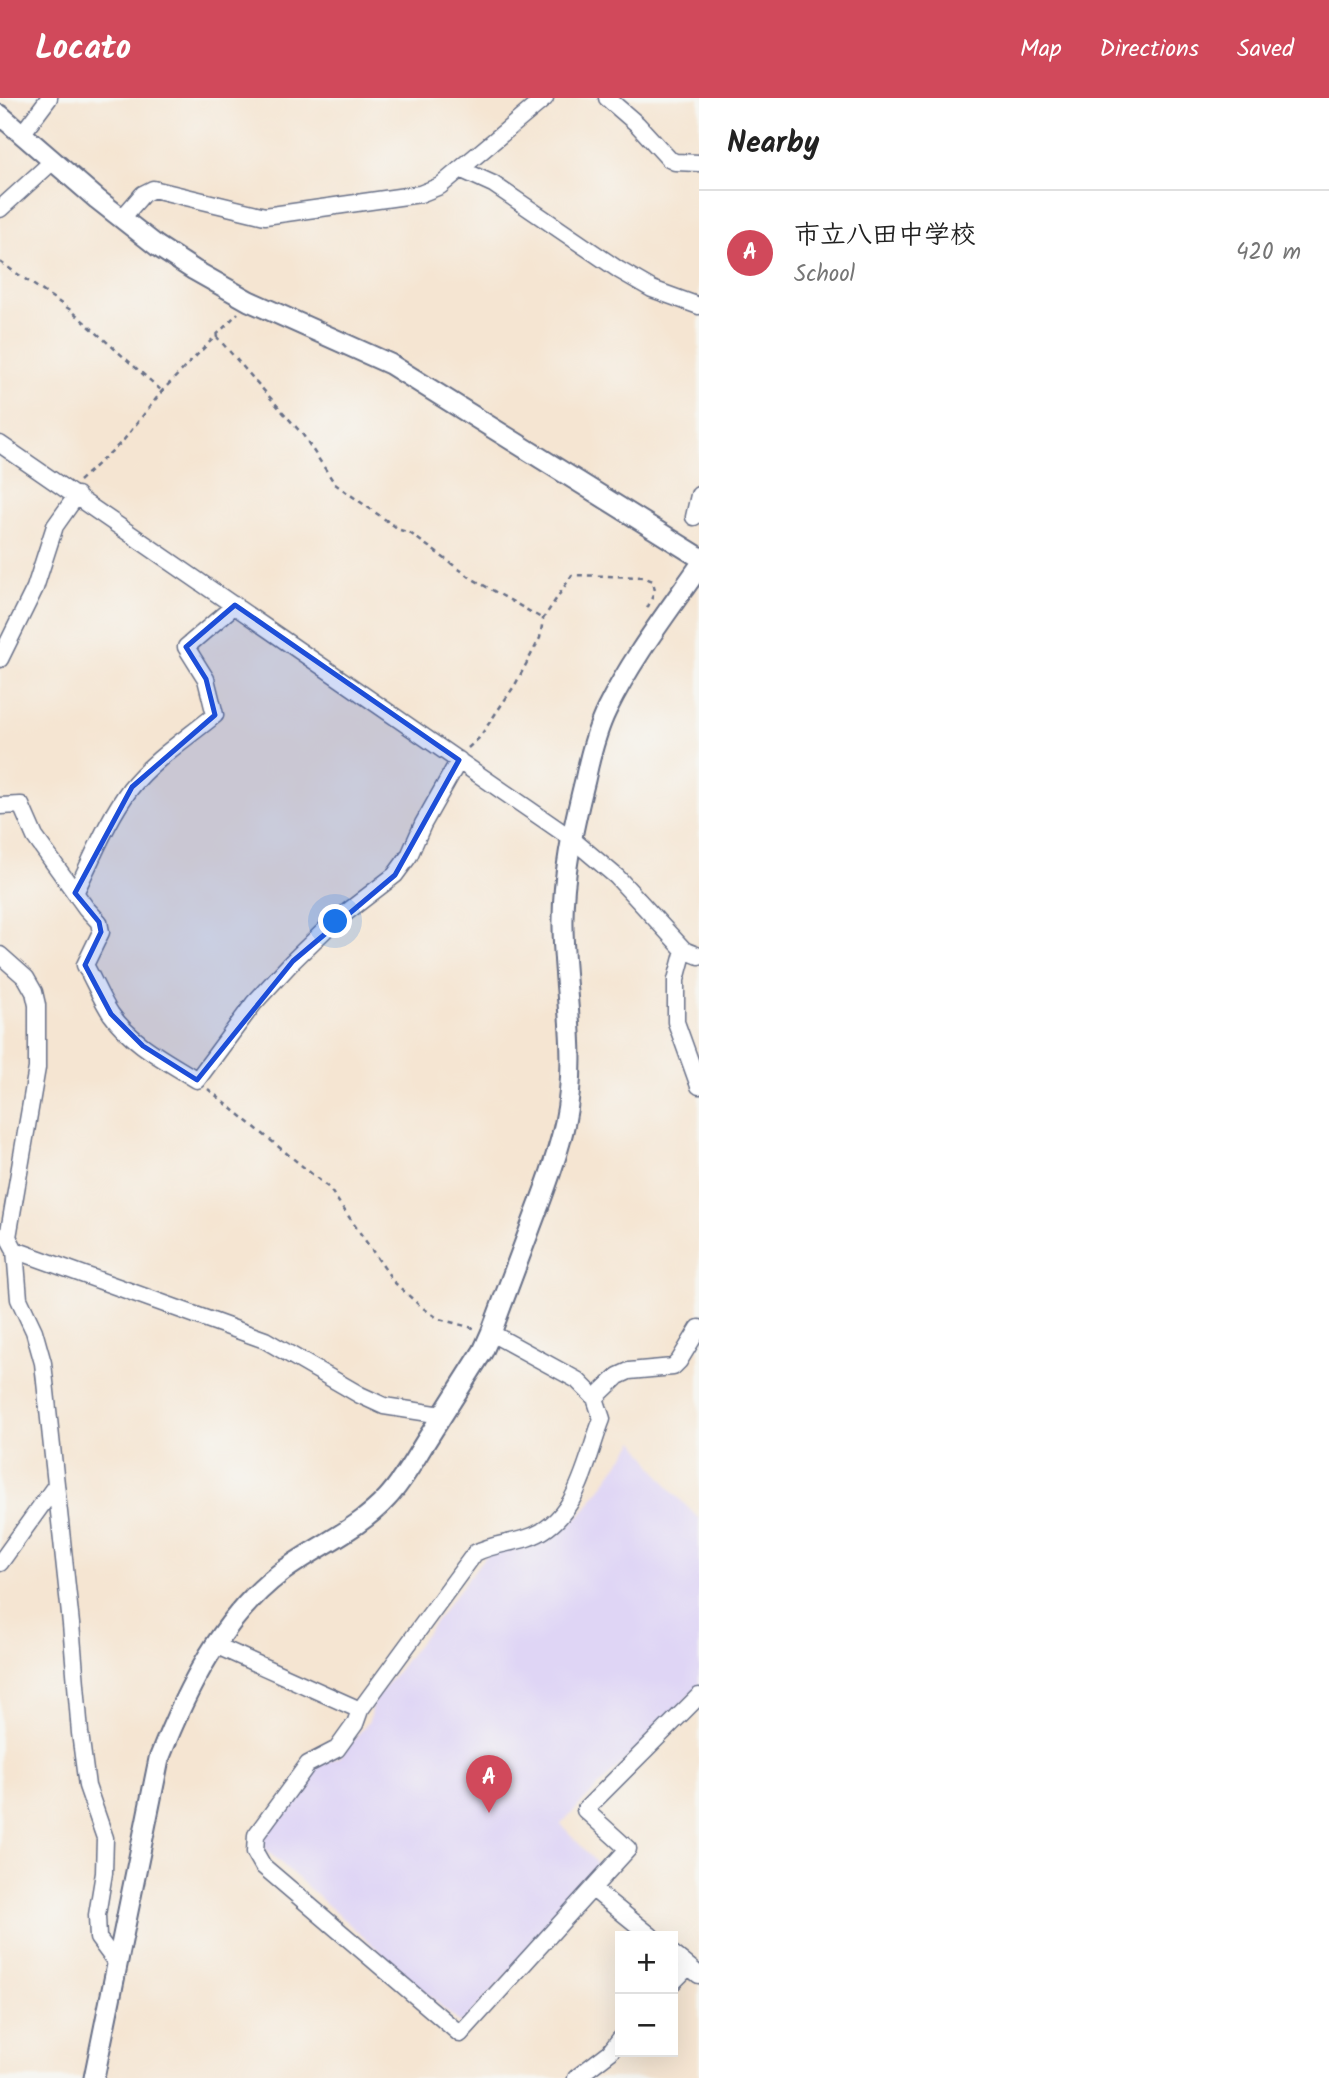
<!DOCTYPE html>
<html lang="en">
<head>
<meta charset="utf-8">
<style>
  :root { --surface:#fff; --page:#f2f2f2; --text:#222; --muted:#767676; --line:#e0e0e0; --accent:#d1495b }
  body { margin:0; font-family:Kalam,"Klee One",sans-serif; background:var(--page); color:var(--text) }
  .controls { position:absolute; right:21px; bottom:21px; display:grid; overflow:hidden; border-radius:0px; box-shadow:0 7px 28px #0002 }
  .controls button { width:63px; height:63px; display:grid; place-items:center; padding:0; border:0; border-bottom:2px solid var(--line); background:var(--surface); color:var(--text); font:35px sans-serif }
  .you { position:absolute; left:336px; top:824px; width:24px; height:24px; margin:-18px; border:5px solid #fff; border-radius:50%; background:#1a73e8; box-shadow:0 0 0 10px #1a73e833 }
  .badge { display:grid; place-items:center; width:46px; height:46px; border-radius:50%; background:var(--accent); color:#fff; font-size:23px; font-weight:700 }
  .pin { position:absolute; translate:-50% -58px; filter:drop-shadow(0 2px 4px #0008) }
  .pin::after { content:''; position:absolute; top:37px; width:24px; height:21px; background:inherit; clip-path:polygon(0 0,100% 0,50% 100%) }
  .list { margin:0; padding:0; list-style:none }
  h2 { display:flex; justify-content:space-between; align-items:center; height:91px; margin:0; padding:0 28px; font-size:30px }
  h2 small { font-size:23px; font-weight:400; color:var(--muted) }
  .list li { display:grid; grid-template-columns:46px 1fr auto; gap:21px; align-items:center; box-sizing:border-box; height:126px; padding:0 28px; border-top:2px solid var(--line) }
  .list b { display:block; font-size:26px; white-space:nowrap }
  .list p { margin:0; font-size:23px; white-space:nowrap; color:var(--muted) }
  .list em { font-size:23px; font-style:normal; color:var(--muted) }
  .map { position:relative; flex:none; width:699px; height:1980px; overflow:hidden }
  header { display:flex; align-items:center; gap:42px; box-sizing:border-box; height:98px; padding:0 35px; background:var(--accent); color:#fff }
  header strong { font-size:33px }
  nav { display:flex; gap:38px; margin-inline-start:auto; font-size:24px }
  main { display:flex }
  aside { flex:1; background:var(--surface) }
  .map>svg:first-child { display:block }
</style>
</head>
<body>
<header>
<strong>Locato</strong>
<nav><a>Map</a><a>Directions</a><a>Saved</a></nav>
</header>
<main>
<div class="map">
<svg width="699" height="1980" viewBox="0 0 699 1980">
  <rect width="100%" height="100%" fill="#f6f6f2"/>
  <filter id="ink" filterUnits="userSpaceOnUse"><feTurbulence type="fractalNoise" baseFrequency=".0143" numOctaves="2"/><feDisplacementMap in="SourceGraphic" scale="14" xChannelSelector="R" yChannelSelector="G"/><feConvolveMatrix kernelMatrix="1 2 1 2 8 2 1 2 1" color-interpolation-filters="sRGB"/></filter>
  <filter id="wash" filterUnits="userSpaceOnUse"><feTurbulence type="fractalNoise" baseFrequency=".00686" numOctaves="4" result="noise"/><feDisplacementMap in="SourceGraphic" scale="28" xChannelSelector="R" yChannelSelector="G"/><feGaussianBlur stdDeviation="1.57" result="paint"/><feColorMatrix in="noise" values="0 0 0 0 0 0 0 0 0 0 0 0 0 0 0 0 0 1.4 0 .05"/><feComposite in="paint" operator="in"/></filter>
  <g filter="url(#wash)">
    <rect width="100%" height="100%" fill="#f5e5d2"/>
    <path fill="#dfd5f5" d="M 635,1343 L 670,1391 L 699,1421 L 699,1588 L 561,1726 L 603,1772 L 461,1926 L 265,1751 L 263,1740 L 315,1668 L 340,1659 L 369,1623 L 372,1606 L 489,1453 L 551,1441 L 581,1417 Z"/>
  </g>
  <g filter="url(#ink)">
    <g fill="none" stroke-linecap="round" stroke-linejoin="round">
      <g stroke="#676f87" stroke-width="19">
        <path id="minor" d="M 607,0 L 637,26 L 669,61 L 675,64 L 699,65
          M 22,36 L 49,0
          M 460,71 L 493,86 L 619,172 L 652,191 L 699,208
          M 0,111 L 53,63
          M 123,119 L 143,96 L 153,91 L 265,118 L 420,96 L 440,88 L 545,0
          M 0,346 L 572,741 L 617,779 L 684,852 L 699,858
          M 694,419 L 699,397
          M 0,561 L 35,490 L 55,428 L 77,397
          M 0,708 L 21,707 L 35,739 L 86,810 L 99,824 L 101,834 L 85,867 C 94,883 101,901 111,916 C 132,946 167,963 197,982 L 254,905 L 293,863 L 330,827 L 395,777 L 409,758 L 423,726 L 459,662
          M 75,795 C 92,761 107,722 130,691 C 153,662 187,640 215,617 L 206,581 L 186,549 L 235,507
          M 684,852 L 676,882 L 676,924 L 699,988
          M 0,857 L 26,880 L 34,894 L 37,907 L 37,970 L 8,1139 L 15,1152 L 19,1201 L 34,1233 L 43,1265 L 71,1526 L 80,1635 L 87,1688 L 105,1740 L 104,1775 L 97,1817 L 98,1840 L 118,1867
          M 15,1152 L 265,1242 L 360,1297 L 384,1308 L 442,1317
          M 491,1235 L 577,1282 L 595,1300 L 602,1321 C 585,1364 578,1424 527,1440 C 508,1446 493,1446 475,1455 L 360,1612 L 355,1626 L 337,1651 L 308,1666 L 256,1737 L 255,1754 L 263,1768 L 460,1936 L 628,1751 L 585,1712 L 699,1598
          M 595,1300 L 618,1278 L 629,1273 L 673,1269 L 679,1263 L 699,1230
          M 0,1465 L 56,1387
          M 215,1547 L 360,1612
          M 593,1791 L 651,1838
          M 673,1856 L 699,1877
          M 673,1884 L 688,1869
          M 576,1980 L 610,1954 L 620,1941"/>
      </g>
      <g stroke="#676f87" stroke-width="23">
        <path id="tertiary" d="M 0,17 L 97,101 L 157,148 L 194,172 L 249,203 L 390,266 L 699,459
          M 94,1980 L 159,1661 C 186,1592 222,1518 283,1473 C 317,1448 359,1431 387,1400 C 403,1383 414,1362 426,1343 C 445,1313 464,1283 483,1253 L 491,1235 C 505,1197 520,1158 534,1120 C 546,1089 558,1057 565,1024 C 579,957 564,896 563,829 C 562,779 573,730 585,682 C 590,658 596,633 607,611 C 632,560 667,515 699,469"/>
      </g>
      <path stroke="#676f87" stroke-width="2.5" stroke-dasharray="5 5" stroke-linecap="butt" d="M 0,164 L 72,213 L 162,293
        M 216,238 L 303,337 L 335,386 L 400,432 L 410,435 L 471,480 L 543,521
        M 79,383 L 123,343 L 162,293 L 238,215
        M 468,650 L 479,640 L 515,587 L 540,540 L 543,521 L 572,477 L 643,479 L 653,483 L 655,493 L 646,513
        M 208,991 L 329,1090 L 394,1184 L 420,1208 L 439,1221 L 477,1231"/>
      <use href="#minor" stroke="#fff" stroke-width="16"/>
      <use href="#tertiary" stroke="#fff" stroke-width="19"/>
    </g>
  </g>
  <path fill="#1d4ed8" fill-opacity="0.2" stroke="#1d4ed8" stroke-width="5" stroke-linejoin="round" d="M 235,507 L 459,662 L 395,777 L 293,863 L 197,982 L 143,948 L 111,916 L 85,867 L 101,834 L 99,824 L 75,795 L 132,689 L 215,617 L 206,581 L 186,549 Z"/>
</svg>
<div class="controls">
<button>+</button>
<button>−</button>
</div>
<div class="you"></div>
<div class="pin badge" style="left:489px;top:1715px">A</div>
</div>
<aside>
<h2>Nearby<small></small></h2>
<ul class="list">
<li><span class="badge">A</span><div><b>市立八田中学校</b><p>School</p></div><em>420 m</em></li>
</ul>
</aside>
</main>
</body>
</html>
